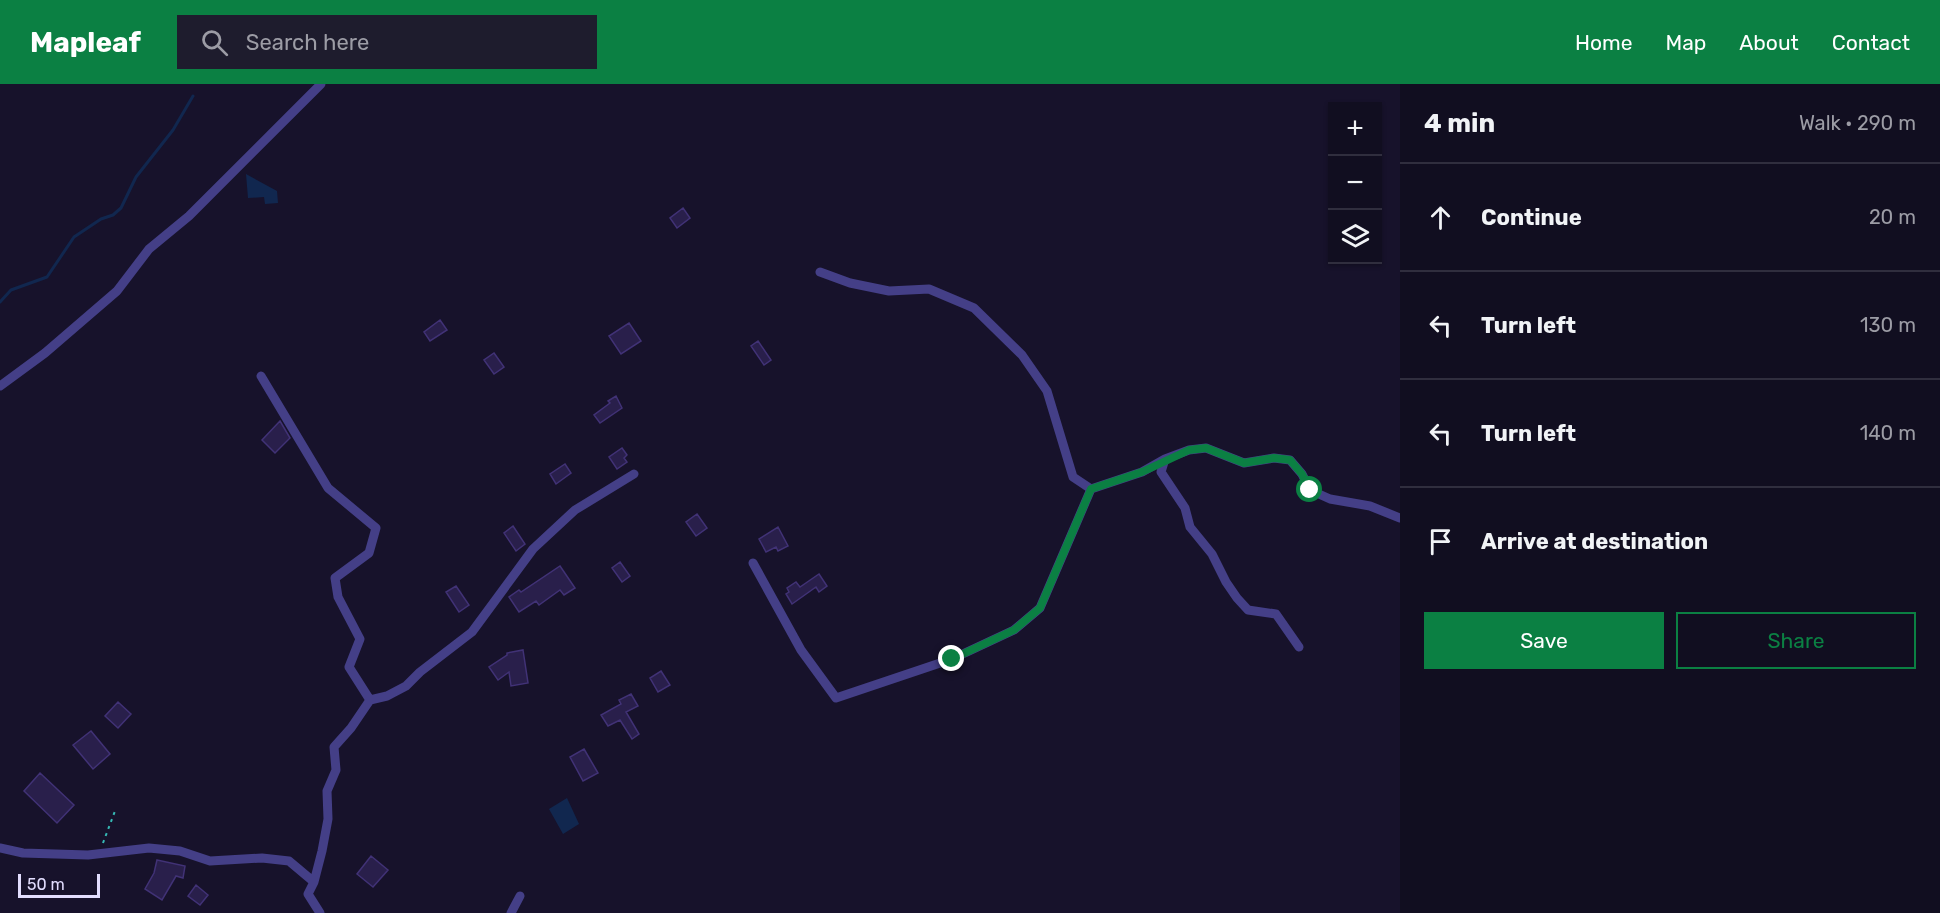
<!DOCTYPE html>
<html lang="en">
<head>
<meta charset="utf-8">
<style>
  :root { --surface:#110e20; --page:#1e1c2d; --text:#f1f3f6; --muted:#9c9ca5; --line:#302e3e; --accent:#0b8043 }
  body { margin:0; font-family:Rubik,sans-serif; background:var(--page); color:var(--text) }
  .controls { position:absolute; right:18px; top:18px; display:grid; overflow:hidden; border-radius:0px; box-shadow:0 2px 4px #0004 }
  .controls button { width:54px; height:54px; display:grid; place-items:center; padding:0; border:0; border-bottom:2px solid var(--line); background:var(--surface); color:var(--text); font:30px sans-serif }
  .scale { position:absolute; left:18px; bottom:15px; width:82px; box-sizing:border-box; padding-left:6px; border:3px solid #e2ddfe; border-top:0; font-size:16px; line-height:21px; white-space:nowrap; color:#e2ddfe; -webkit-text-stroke:4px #17122b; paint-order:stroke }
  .stop { position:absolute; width:18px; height:18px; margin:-14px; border:4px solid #0b8043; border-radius:50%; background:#fff }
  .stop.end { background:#0b8043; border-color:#fff; box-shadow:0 2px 6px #0008 }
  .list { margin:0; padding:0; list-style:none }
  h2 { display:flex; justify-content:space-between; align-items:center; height:78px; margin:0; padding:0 24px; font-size:26px }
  h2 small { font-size:20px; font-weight:400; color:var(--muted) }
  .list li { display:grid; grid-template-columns:39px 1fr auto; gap:18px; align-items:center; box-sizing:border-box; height:108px; padding:0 24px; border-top:2px solid var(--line) }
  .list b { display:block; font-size:22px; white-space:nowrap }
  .list em { font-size:20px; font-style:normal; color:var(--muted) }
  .actions { display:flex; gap:12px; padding:18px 24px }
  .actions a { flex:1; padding:14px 0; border:2px solid var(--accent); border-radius:0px; text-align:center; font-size:21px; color:var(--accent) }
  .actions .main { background:var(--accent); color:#fff }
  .icon { flex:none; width:33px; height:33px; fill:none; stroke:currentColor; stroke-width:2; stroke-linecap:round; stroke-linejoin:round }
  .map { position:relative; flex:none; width:1400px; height:829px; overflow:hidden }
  header { display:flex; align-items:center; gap:36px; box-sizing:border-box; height:84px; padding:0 30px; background:var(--accent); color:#fff }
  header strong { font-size:28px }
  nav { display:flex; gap:33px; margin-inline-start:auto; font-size:21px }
  .search { width:420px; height:54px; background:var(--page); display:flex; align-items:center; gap:15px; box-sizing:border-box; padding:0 21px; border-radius:0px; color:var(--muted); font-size:22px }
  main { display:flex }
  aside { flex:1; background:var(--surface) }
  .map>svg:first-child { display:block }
</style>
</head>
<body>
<header>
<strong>Mapleaf</strong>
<div class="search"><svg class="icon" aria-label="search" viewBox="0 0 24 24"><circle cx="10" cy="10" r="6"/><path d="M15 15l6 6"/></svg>Search here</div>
<nav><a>Home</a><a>Map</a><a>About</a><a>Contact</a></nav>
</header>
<main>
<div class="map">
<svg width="1400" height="829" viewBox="0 0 1400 829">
  <rect width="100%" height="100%" fill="#17122b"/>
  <path fill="#11274f" d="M 246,90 L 277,107 L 278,119 L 265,120 L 264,113 L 248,114 Z
    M 567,714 L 579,740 L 563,750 L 549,725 Z"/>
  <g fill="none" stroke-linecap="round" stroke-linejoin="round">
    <path stroke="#11274f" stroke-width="3" d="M 0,218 L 11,206 L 47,193 L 74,153 L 101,135 L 113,131 L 121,124 L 136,93 L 173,46 L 193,12"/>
  </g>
  <path fill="#291f4b" stroke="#413276" stroke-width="1.5" d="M 683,124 L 690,134 L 677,144 L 670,134 Z
    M 440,236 L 447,246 L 430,257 L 424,248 Z
    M 629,239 L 641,257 L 621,270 L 609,252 Z
    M 758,257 L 771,276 L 764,281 L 751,262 Z
    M 494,269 L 504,283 L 494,290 L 484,276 Z
    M 616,312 L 622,324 L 600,339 L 594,331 L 610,319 L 608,317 Z
    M 280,337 L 290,354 L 275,369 L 262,356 Z
    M 622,364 L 627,371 L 624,374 L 627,378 L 617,385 L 609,373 Z
    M 565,380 L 571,389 L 556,400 L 550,390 Z
    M 697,430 L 707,444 L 696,452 L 686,438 Z
    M 513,442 L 525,460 L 516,467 L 504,449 Z
    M 778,443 L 788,462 L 778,467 L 776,463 L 766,468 L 759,455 Z
    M 620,478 L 630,492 L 622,498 L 612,484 Z
    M 560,482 L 575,504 L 564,511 L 560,506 L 539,521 L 536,517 L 519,528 L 509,513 L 519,506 L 521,508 Z
    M 819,490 L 827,502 L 819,508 L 816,503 L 792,520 L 786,510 L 789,508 L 787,504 L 796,498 L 800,503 Z
    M 456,502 L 469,521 L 459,528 L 446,508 Z
    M 523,566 L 528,599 L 511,602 L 509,588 L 498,596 L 489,583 L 507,571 L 507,569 Z
    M 661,587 L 670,601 L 658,608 L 650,594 Z
    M 631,610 L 638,622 L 626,628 L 639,650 L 632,655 L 620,636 L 608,642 L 601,631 L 621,620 L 619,616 Z
    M 118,618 L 131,630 L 118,644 L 105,632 Z
    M 91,647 L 110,670 L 93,685 L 73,661 Z
    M 584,665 L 598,689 L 583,697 L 570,673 Z
    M 40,689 L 74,721 L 57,739 L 24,707 Z
    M 371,772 L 388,786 L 373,803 L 357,790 Z
    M 157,776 L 185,782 L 183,794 L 176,792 L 162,816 L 145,805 L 154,789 Z
    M 196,801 L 208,811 L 200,821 L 188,812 Z"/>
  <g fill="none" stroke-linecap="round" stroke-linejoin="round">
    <path stroke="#36b9b5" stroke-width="2" stroke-dasharray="3 4.5" stroke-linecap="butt" d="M 103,759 L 115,727"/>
    <path stroke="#443f87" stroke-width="9" d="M 820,188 L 850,199 L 889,207 L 929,205 L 974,224 L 1022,271 L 1047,307 L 1073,393 L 1091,405 L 1142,388 L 1165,375
      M 261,292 L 328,404 L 376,444 L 369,469 L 335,494 L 338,513 L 360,555 L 349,583 L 370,616
      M 0,302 L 45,269 L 117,207 L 149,165 L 189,132 L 321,0
      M 753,479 L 801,566 L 836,614 L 952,575 L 1014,546 L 1040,524 L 1091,405
      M 1299,563 L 1276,530 L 1248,526 L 1237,514 L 1226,498 L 1212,470 L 1190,443 L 1185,424 L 1161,388 L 1165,375 L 1189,366 L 1206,364 L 1244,379 L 1274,374 L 1290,376 L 1302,390 L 1310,406 L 1330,415 L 1370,422 L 1400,434
      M 0,764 L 23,769 L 88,771 L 149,764 L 180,767 L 210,777 L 262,774 L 289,777 L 314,798
      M 320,829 L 308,810 L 314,798 L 322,767 L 328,735 L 327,707 L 336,686 L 334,663 L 351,644 L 370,616 L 387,612 L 406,602 L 420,588 L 472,548 L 533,465 L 575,426 L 634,390
      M 511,829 L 520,812"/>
  </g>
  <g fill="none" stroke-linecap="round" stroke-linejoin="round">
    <path stroke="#0b8043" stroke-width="8" d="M 952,575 L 1014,546 L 1040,524 L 1091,405 L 1142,388 L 1189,366 L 1206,364 L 1244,379 L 1274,374 L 1290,376 L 1302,390 L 1310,406"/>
  </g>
</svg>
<div class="controls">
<button>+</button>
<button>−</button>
<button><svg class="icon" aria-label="layers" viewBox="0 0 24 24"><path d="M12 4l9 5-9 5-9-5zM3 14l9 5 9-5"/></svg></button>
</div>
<div class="scale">50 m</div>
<div class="stop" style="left:1310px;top:406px"></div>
<div class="stop end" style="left:952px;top:575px"></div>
</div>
<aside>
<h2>4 min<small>Walk · 290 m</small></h2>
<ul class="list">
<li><svg class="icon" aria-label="ahead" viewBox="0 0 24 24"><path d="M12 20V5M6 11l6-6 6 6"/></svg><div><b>Continue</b></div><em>20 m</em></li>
<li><svg class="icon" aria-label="left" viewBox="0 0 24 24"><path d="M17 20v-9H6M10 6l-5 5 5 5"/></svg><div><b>Turn left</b></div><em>130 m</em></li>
<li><svg class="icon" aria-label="left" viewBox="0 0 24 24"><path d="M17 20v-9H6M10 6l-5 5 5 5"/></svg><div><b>Turn left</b></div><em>140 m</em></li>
<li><svg class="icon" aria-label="arrive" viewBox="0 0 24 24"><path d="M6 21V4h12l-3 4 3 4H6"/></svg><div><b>Arrive at destination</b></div></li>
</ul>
<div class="actions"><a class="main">Save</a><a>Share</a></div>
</aside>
</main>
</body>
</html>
